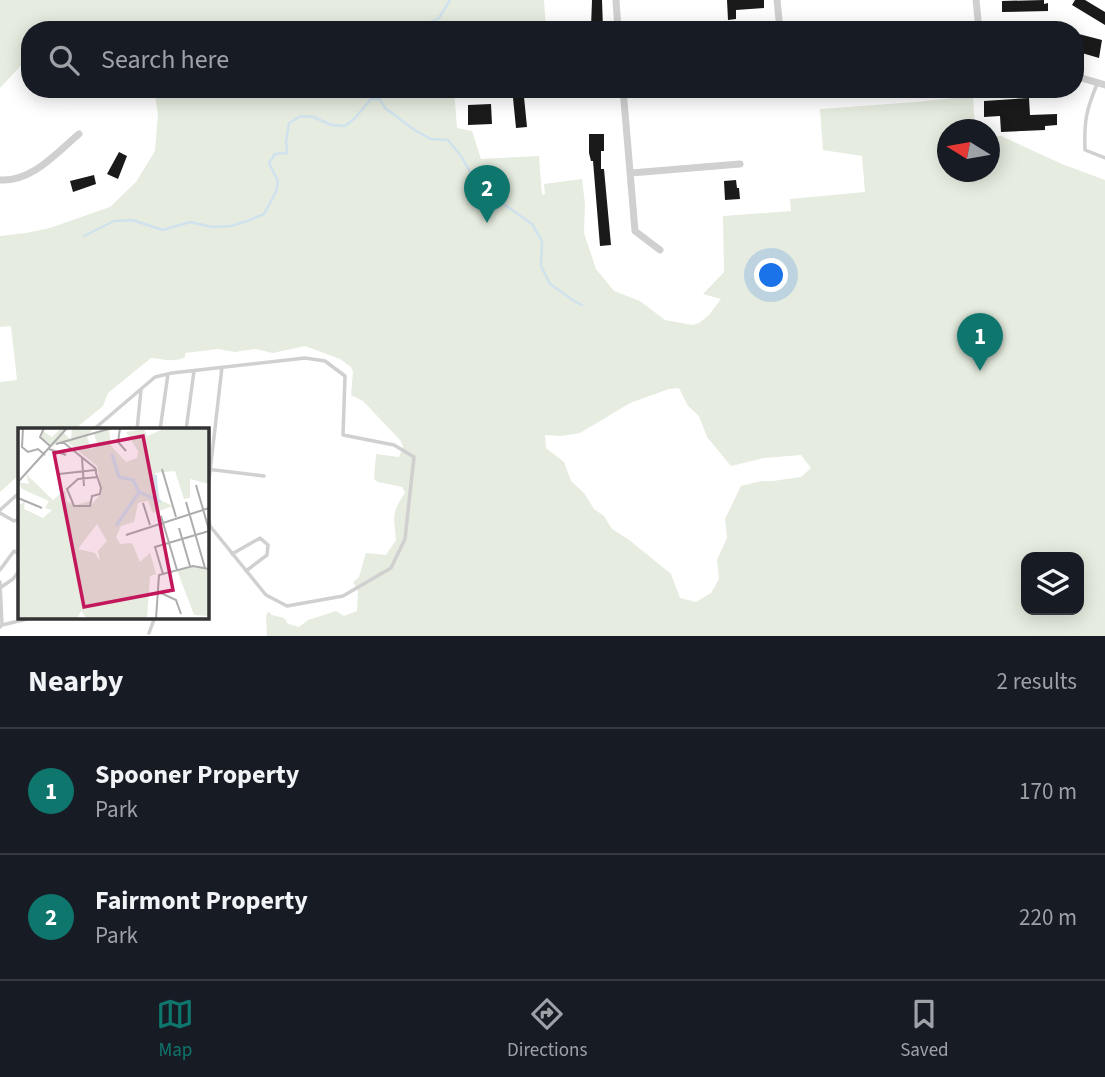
<!DOCTYPE html>
<html lang="en">
<head>
<meta charset="utf-8">
<style>
  :root { --surface:#171b24; --page:#20242c; --text:#f1f3f6; --muted:#9ea1a6; --line:#363941; --accent:#0f766e }
  body { margin:0; font-family:"Source Sans 3",sans-serif; background:var(--page); color:var(--text) }
  .controls { position:absolute; right:21px; bottom:21px; display:grid; overflow:hidden; border-radius:14px; box-shadow:0 4px 18px #0003 }
  .controls button { width:63px; height:63px; display:grid; place-items:center; padding:0; border:0; border-bottom:2px solid var(--line); background:var(--surface); color:var(--text); font:35px sans-serif }
  .compass { position:absolute; left:937px; top:119px; width:63px; height:63px; border-radius:50%; background:var(--surface); box-shadow:0 4px 18px #0003; rotate:281deg }
  .you { position:absolute; left:772px; top:276px; width:24px; height:24px; margin:-18px; border:5px solid #fff; border-radius:50%; background:#1a73e8; box-shadow:0 0 0 10px #1a73e833 }
  .badge { display:grid; place-items:center; width:46px; height:46px; border-radius:50%; background:var(--accent); color:#fff; font-size:23px; font-weight:700 }
  .pin { position:absolute; translate:-50% -58px; filter:drop-shadow(0 2px 4px #0008) }
  .pin::after { content:''; position:absolute; top:37px; width:24px; height:21px; background:inherit; clip-path:polygon(0 0,100% 0,50% 100%) }
  .list { margin:0; padding:0; list-style:none }
  h2 { display:flex; justify-content:space-between; align-items:center; height:91px; margin:0; padding:0 28px; font-size:30px }
  h2 small { font-size:23px; font-weight:400; color:var(--muted) }
  .list li { display:grid; grid-template-columns:46px 1fr auto; gap:21px; align-items:center; box-sizing:border-box; height:126px; padding:0 28px; border-top:2px solid var(--line) }
  .list b { display:block; font-size:26px; white-space:nowrap }
  .list p { margin:0; font-size:23px; white-space:nowrap; color:var(--muted) }
  .list em { font-size:23px; font-style:normal; color:var(--muted) }
  .icon { flex:none; width:38px; height:38px; fill:none; stroke:currentColor; stroke-width:2; stroke-linecap:round; stroke-linejoin:round }
  .map { position:relative; flex:none; width:1105px; height:636px; overflow:hidden }
  .search { position:absolute; background:var(--surface); box-shadow:0 4px 18px #0003; left:21px; right:21px; top:21px; height:77px; display:flex; align-items:center; gap:18px; box-sizing:border-box; padding:0 24px; border-radius:28px; color:var(--muted); font-size:26px }
  .sheet { height:343px; background:var(--surface) }
  nav { display:flex; justify-content:space-around; align-items:center; box-sizing:border-box; height:98px; border-top:2px solid var(--line); background:var(--surface); font-size:19px; color:var(--muted) }
  nav a { display:grid; justify-items:center; gap:4px }
  nav .on { color:var(--accent) }
  .map>svg:first-child { display:block }
</style>
</head>
<body>
<div class="map">
<svg width="1105" height="636" viewBox="0 0 1105 636">
  <rect width="100%" height="100%" fill="#fff"/>
  <path fill="#e6ecdf" fill-rule="evenodd" d="M 0,0 L 544,0 L 546,30 L 30,30 L 30,60 L 27,59 L 0,88 Z
    M 154,89 L 454,89 L 457,128 L 472,131 L 481,159 L 539,156 L 542,195 L 545,194 L 544,184 L 582,179 L 585,204 L 584,233 L 596,269 L 614,291 L 640,301 L 665,320 L 692,325 L 699,323 L 709,315 L 721,299 L 703,294 L 724,272 L 723,216 L 791,211 L 790,199 L 865,192 L 862,156 L 823,150 L 820,109 L 916,102 L 973,96 L 975,129 L 948,130 L 948,172 L 990,172 L 990,136 L 1001,136 L 1062,164 L 1105,180 L 1105,636 L 267,636 L 266,618 L 267,613 L 269,612 L 272,615 L 284,618 L 288,624 L 299,627 L 308,620 L 336,611 L 344,616 L 357,611 L 358,591 L 353,582 L 359,577 L 366,553 L 386,555 L 396,540 C 394,516 391,513 405,493 L 402,487 L 378,482 L 374,479 L 376,454 L 399,457 L 403,446 L 400,440 L 363,401 L 351,395 L 353,372 L 351,367 L 340,359 L 305,346 L 273,353 L 255,349 L 235,352 L 218,349 L 185,353 L 185,357 C 175,363 162,359 151,358 L 108,393 L 103,406 L 75,429 L 19,430 L 19,475 L 0,492 L 0,382 L 17,380 L 11,326 L 0,327 L 0,236 L 26,233 L 50,228 L 110,207 L 136,182 L 155,151 L 158,114 ZM 679,388 L 688,406 L 699,416 L 707,437 L 731,466 L 764,458 L 801,455 L 811,468 L 801,477 L 773,481 L 761,481 L 741,486 L 725,519 L 727,538 L 717,560 L 719,579 L 711,593 L 696,602 L 680,598 L 671,574 L 628,539 L 612,529 L 604,516 L 594,509 L 584,493 L 571,481 L 564,462 L 546,448 L 545,435 L 561,436 L 580,433 L 630,403 L 669,389 ZM 1026,557 L 1079,557 L 1079,610 L 1026,610 Z"/>
  <g fill="none" stroke-linecap="round" stroke-linejoin="round">
    <path stroke="#cfe2ee" stroke-width="2.5" d="M 421,30 L 427,24 L 439,18 L 450,0
      M 383,89 L 380,99 L 385,108 L 416,131 L 431,139 L 448,140 L 461,156 L 474,179 L 498,200 L 532,224 L 542,241 L 541,266 L 550,284 L 574,301 L 582,305
      M 84,236 L 114,221 L 132,220 L 163,230 L 190,222 L 212,227 L 231,226 L 250,220 L 264,214 L 276,192 L 278,181 L 269,163 L 275,154 L 287,153 L 286,141 L 289,123 L 301,116 L 313,117 L 332,125 L 345,126 L 355,118 L 371,99 L 380,99"/>
  </g>
  <path fill="#1a1a1a" d="M 592,0 L 602,0 L 603,28 L 591,27 Z
    M 727,0 L 764,0 L 764,8 L 736,10 L 736,19 L 728,20 Z
    M 1044,0 L 1044,4 L 1048,3 L 1048,11 L 1002,12 L 1002,1 Z
    M 1075,0 L 1085,0 L 1105,12 L 1105,25 L 1072,5 Z
    M 1075,33 L 1102,40 L 1099,58 L 1075,51 Z
    M 524,97 L 527,127 L 516,128 L 513,98 Z
    M 1029,98 L 1030,115 L 1057,114 L 1057,125 L 1045,126 L 1045,130 L 1001,132 L 1000,116 L 984,117 L 984,101 Z
    M 491,104 L 492,124 L 468,125 L 468,105 Z
    M 589,134 L 604,134 L 604,151 L 601,151 L 601,169 L 604,169 L 611,245 L 600,246 L 593,161 L 591,161 L 589,153 Z
    M 119,152 L 127,156 L 118,179 L 107,174 Z
    M 94,175 L 96,184 L 73,192 L 70,181 Z
    M 736,180 L 737,188 L 739,188 L 740,199 L 725,200 L 724,181 Z"/>
  <g fill="none" stroke-linecap="round" stroke-linejoin="round">
    <path stroke="#d0d0d0" stroke-width="3.5" d="M 1097,84 C 1086,111 1084,121 1085,150 L 1105,158
      M 93,430 L 155,377 L 172,373 L 305,358 L 325,361 L 345,376 L 343,435 L 394,445 L 414,457 L 405,539 L 391,568 L 343,596 L 287,606 L 266,595 L 210,526 L 206,508
      M 137,430 L 141,390
      M 160,430 L 168,374
      M 186,430 L 194,371
      M 206,469 L 264,476
      M 206,507 L 222,367
      M 0,510 L 19,493
      M 0,513 L 14,521 L 19,519
      M 232,554 L 260,538 L 268,545 L 267,555 L 246,571
      M 0,570 L 14,551 L 19,554
      M 0,582 L 2,625 L 0,627
      M 0,588 L 13,579 L 19,571
      M 2,625 L 36,617
      M 149,633 L 155,617"/>
    <path stroke="#d0d0d0" stroke-width="7" d="M 616,0 L 618,30
      M 777,0 L 780,30
      M 976,0 L 979,30
      M 1075,76 L 1105,85
      M 623,89 L 635,231 L 660,250
      M 462,90 L 469,89
      M 631,173 L 740,164
      M 0,180 C 32,182 56,153 79,134"/>
  </g>
  <g transform="translate(18 428)">
    <rect width="191" height="191" fill="#fff"/>
    <path d="M 43,0 L 49,0 L 46,5 L 53,12 L 54,0 L 75,0 L 69,9 L 73,21 L 80,18 L 76,6 L 91,1 L 93,18 L 108,34 L 119,30 L 120,23 L 108,4 L 126,1 L 129,8 L 148,0 L 191,0 L 191,56 L 172,51 L 172,70 L 166,71 L 157,43 L 137,45 L 142,72 L 155,78 L 135,85 L 130,73 L 120,75 L 116,94 L 103,98 L 98,109 L 102,116 L 114,115 L 122,134 L 132,125 L 138,146 L 132,148 L 129,191 L 69,191 L 63,183 L 59,191 L 0,191 L 0,78 L 7,73 L 6,81 L 25,90 L 34,82 L 27,80 L 31,73 L 4,61 L 0,54 L 11,56 L 8,46 L 35,72 L 47,62 L 49,74 L 58,77 L 72,73 L 74,76 L 84,65 L 79,38 L 48,13 L 33,18 L 24,10 L 25,3 L 34,9 ZM 79,96 L 89,113 L 80,123 L 82,134 L 77,125 L 60,121 ZM 175,138 L 191,141 L 191,188 L 176,187 L 159,142 Z" fill="#e6ecdf" fill-rule="evenodd"/>
    <path fill="none" stroke="#cfe2ee" stroke-width="3.5" d="M 94,26 L 101,49 L 115,52 L 121,64M 137,47 L 139,71M 98,98 L 121,64 L 143,74"/>
    <path fill="none" stroke="#adadad" stroke-width="2" d="M 5,0 L 4,19 L 10,24 L 20,21 L 27,27M 26,0 L 22,9 L 33,19M 102,0 L 100,14 L 108,23M 45,14 L 77,40 L 78,42 L 78,45 L 83,60 L 82,66 L 74,68 L 72,78 L 56,78 L 49,61 L 60,51 L 80,49M 38,16 L 94,0M 31,21 L 48,27 L 43,24M 64,30 L 66,58M 144,41 L 158,89M 41,46 L 77,42M 0,54 L 49,0M 178,57 L 191,102M 0,70 L 24,80M 168,74 L 187,140M 125,75 L 132,97M 143,88 L 159,142M 161,100 L 172,138M 108,107 L 191,80M 145,146 L 137,119 L 191,103M 143,165 L 158,172 L 163,186M 138,191 L 141,147 L 175,138 L 191,141"/>
    <path fill="#c2185b" fill-opacity="0.15" stroke="#c2185b" stroke-width="3.5" d="M 125,8 L 155,162 L 66,179 L 36,25 Z"/>
    <rect width="191" height="191" fill="none" stroke="#333" stroke-width="3.5"/>
  </g>
</svg>
<div class="controls">
<button><svg class="icon" aria-label="layers" viewBox="0 0 24 24"><path d="M12 4l9 5-9 5-9-5zM3 14l9 5 9-5"/></svg></button>
</div>
<svg class="compass" viewBox="-18 -18 36 36"><path d="M0-13l5 13h-10z" fill="#e53935"/><path d="M0 13l5-13h-10z" fill="#9ea1a6"/></svg>
<div class="you"></div>
<div class="pin badge" style="left:980px;top:371px">1</div>
<div class="pin badge" style="left:487px;top:223px">2</div>
<div class="search"><svg class="icon" aria-label="search" viewBox="0 0 24 24"><circle cx="10" cy="10" r="6"/><path d="M15 15l6 6"/></svg>Search here</div>
</div>
<section class="sheet">
<h2>Nearby<small>2 results</small></h2>
<ul class="list">
<li><span class="badge">1</span><div><b>Spooner Property</b><p>Park</p></div><em>170 m</em></li>
<li><span class="badge">2</span><div><b>Fairmont Property</b><p>Park</p></div><em>220 m</em></li>
</ul>
</section>
<nav>
<a class="on"><svg class="icon" aria-label="map" viewBox="0 0 24 24"><path d="M3 6l6-2 6 2 6-2v14l-6 2-6-2-6 2zM9 4v14M15 6v14"/></svg>Map</a>
<a><svg class="icon" aria-label="directions" viewBox="0 0 24 24"><path d="M12 3l9 9-9 9-9-9zM9 14v-3h6M13 9l2 2-2 2"/></svg>Directions</a>
<a><svg class="icon" aria-label="saved" viewBox="0 0 24 24"><path d="M7 4h10v16l-5-4-5 4z"/></svg>Saved</a>
</nav>
</body>
</html>
